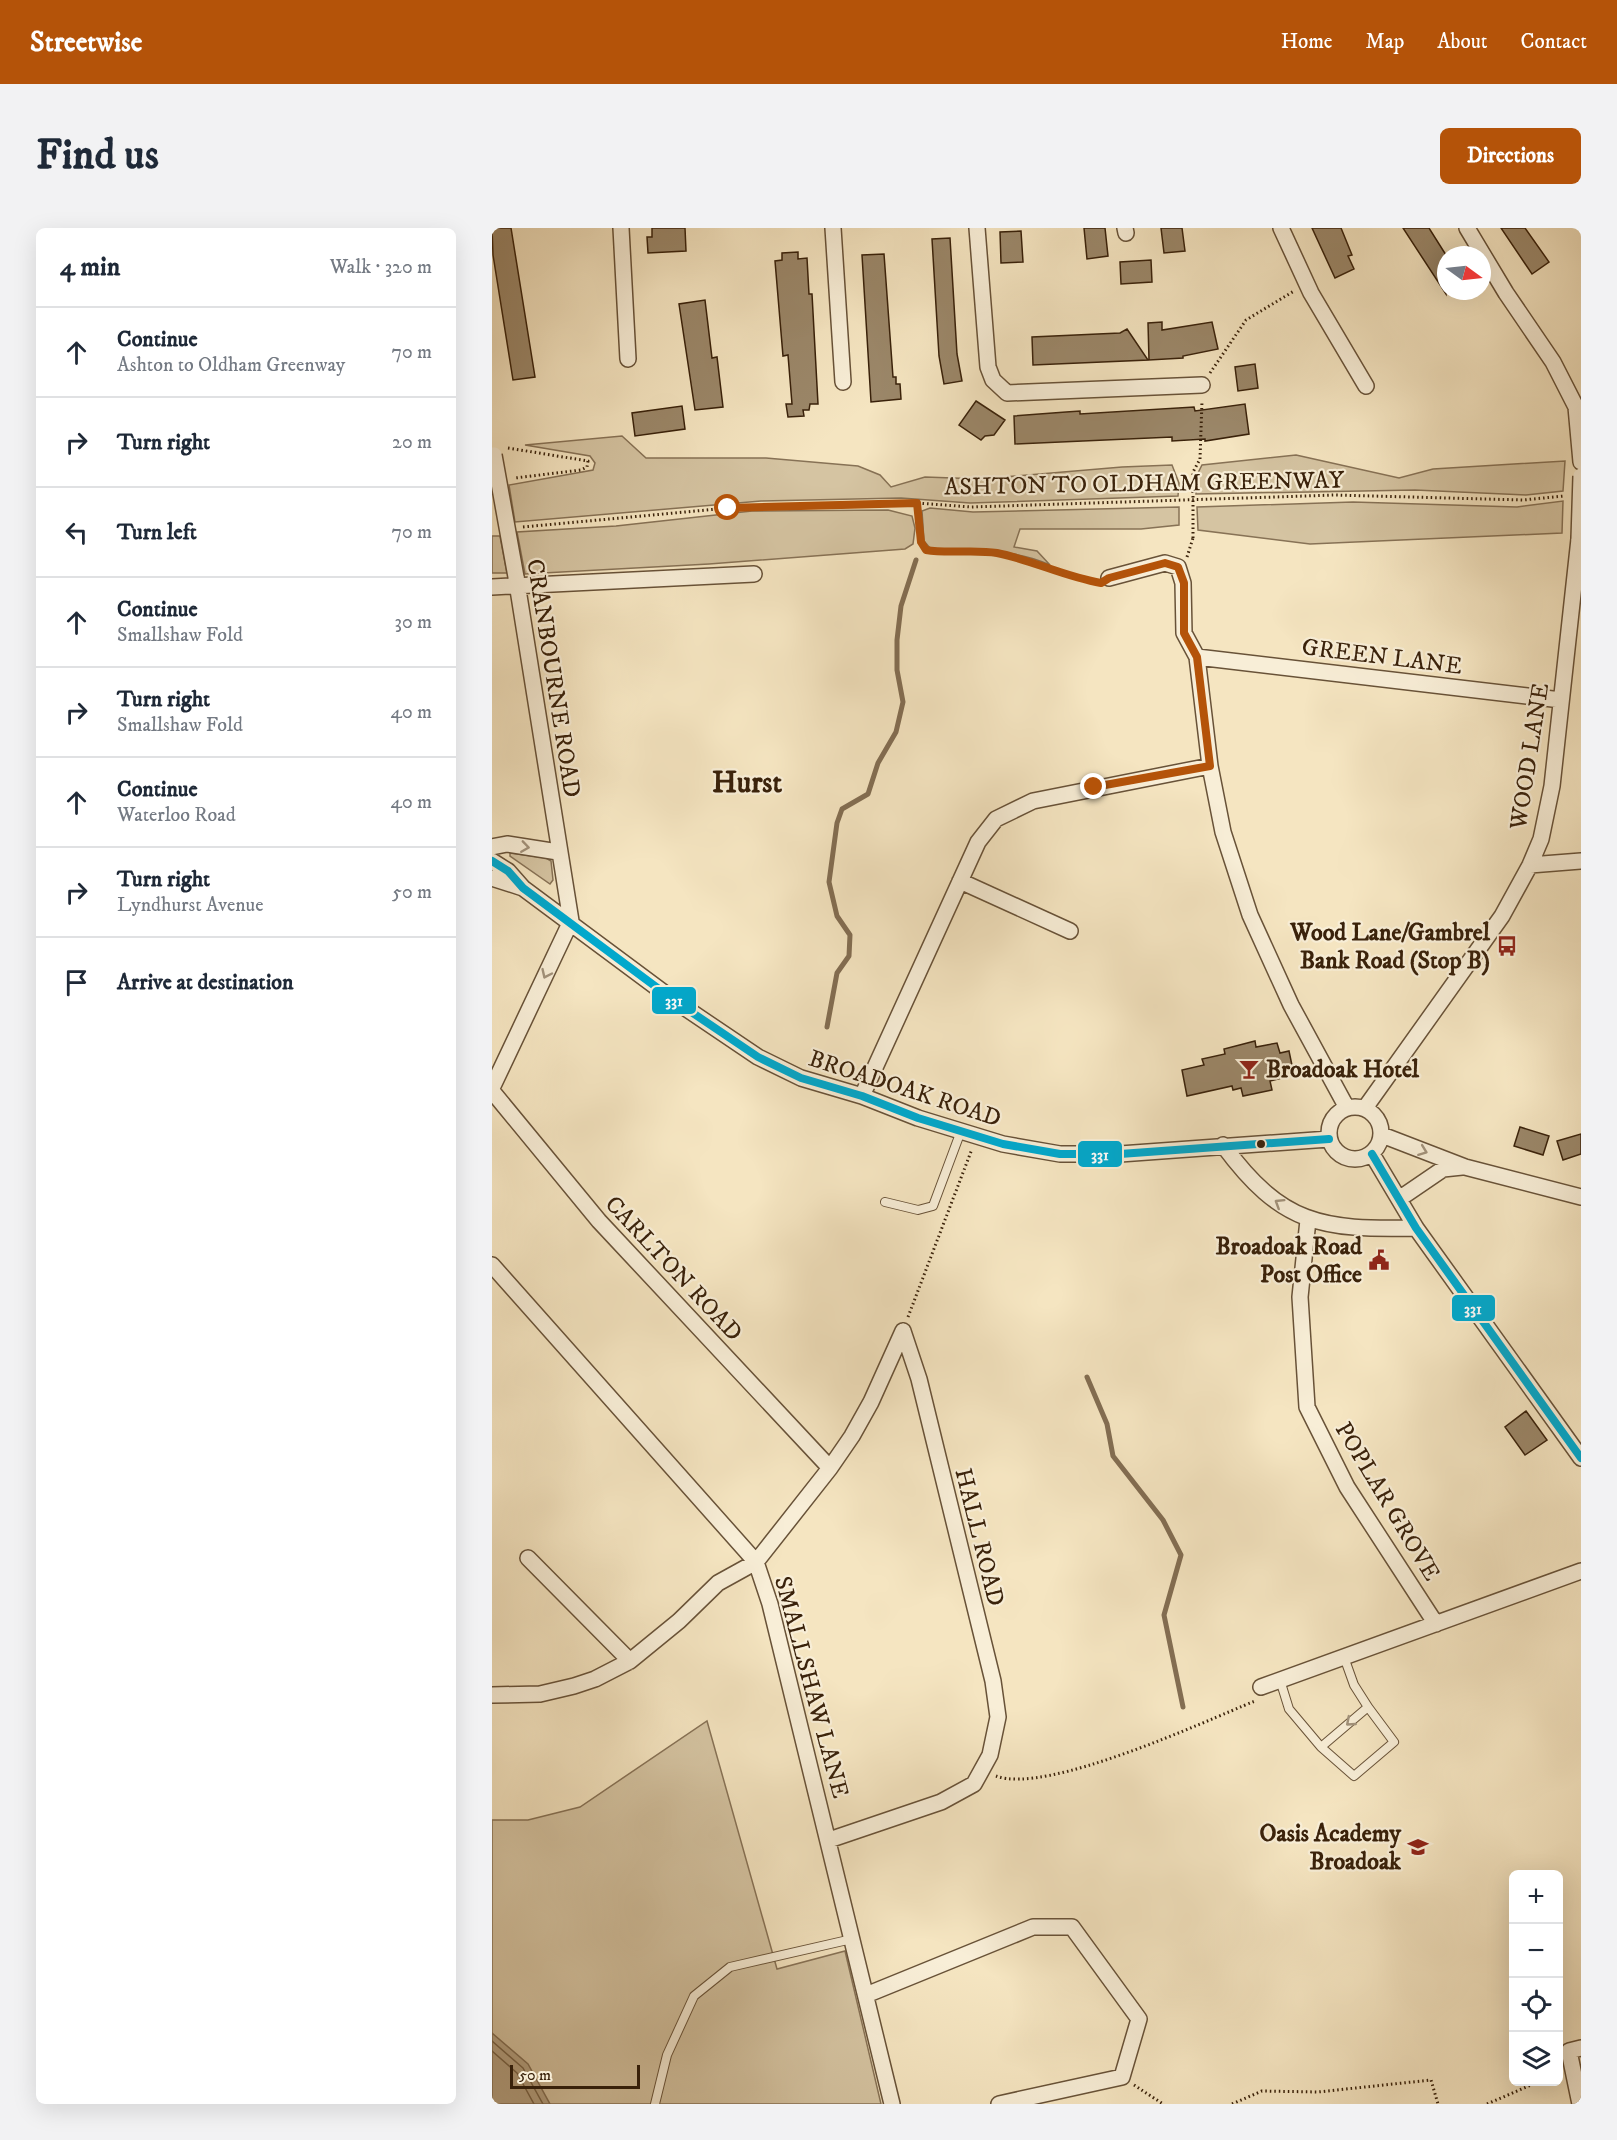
<!DOCTYPE html>
<html lang="en">
<head>
<meta charset="utf-8">
<style>
  :root { --surface:#fff; --page:#f2f2f3; --text:#1f2937; --muted:#747a83; --line:#e0e1e3; --accent:#b45309 }
  body { margin:0; font-family:"IM FELL DW Pica",serif; background:var(--page); color:var(--text) }
  .controls { position:absolute; right:18px; bottom:18px; display:grid; overflow:hidden; border-radius:9px; box-shadow:0 6px 24px #0002 }
  .controls button { width:54px; height:54px; display:grid; place-items:center; padding:0; border:0; border-bottom:2px solid var(--line); background:var(--surface); color:var(--text); font:30px sans-serif }
  .compass { position:absolute; left:945px; top:18px; width:54px; height:54px; border-radius:50%; background:var(--surface); box-shadow:0 6px 24px #0002; rotate:105deg }
  .scale { position:absolute; left:18px; bottom:15px; width:130px; box-sizing:border-box; padding-left:6px; border:3px solid #39210a; border-top:0; font-size:16px; line-height:21px; white-space:nowrap; color:#39210a; -webkit-text-stroke:4px #f8eed7; paint-order:stroke }
  .stop { position:absolute; width:18px; height:18px; margin:-14px; border:4px solid #b45309; border-radius:50%; background:#fff }
  .stop.end { background:#b45309; border-color:#fff; box-shadow:0 2px 6px #0008 }
  .list { margin:0; padding:0; list-style:none }
  h2 { display:flex; justify-content:space-between; align-items:center; height:78px; margin:0; padding:0 24px; font-size:26px }
  h2 small { font-size:20px; font-weight:400; color:var(--muted) }
  .list li { display:grid; grid-template-columns:39px 1fr auto; gap:18px; align-items:center; box-sizing:border-box; height:90px; padding:0 24px; border-top:2px solid var(--line) }
  .list b { display:block; font-size:22px; white-space:nowrap }
  .list p { margin:0; font-size:20px; white-space:nowrap; color:var(--muted) }
  .list em { font-size:20px; font-style:normal; color:var(--muted) }
  .icon { flex:none; width:33px; height:33px; fill:none; stroke:currentColor; stroke-width:2; stroke-linecap:round; stroke-linejoin:round }
  .map { position:relative; flex:none; width:1089px; height:1876px; overflow:hidden; border-radius:9px }
  header { display:flex; align-items:center; gap:36px; box-sizing:border-box; height:84px; padding:0 30px; background:var(--accent); color:#fff }
  header strong { font-size:28px }
  nav { display:flex; gap:33px; margin-inline-start:auto; font-size:21px }
  .intro { display:flex; align-items:center; justify-content:space-between; box-sizing:border-box; height:144px; padding:0 36px }
  h1 { margin:0; font-size:42px }
  .button { padding:15px 27px; border-radius:9px; background:var(--accent); color:#fff; font-size:21px; font-weight:700 }
  main { display:flex; gap:36px; padding:0 36px }
  aside { flex:1; background:var(--surface); border-radius:9px; box-shadow:0 6px 24px #0002 }
  .map>svg:first-child { display:block }
</style>
</head>
<body>
<header>
<strong>Streetwise</strong>
<nav><a>Home</a><a>Map</a><a>About</a><a>Contact</a></nav>
</header>
<div class="intro"><h1>Find us</h1><a class="button">Directions</a></div>
<main>
<aside>
<h2>4 min<small>Walk · 320 m</small></h2>
<ul class="list">
<li><svg class="icon" aria-label="ahead" viewBox="0 0 24 24"><path d="M12 20V5M6 11l6-6 6 6"/></svg><div><b>Continue</b><p>Ashton to Oldham Greenway</p></div><em>70 m</em></li>
<li><svg class="icon" aria-label="right" viewBox="0 0 24 24"><path d="M7 20v-9h11M14 6l5 5-5 5"/></svg><div><b>Turn right</b></div><em>20 m</em></li>
<li><svg class="icon" aria-label="left" viewBox="0 0 24 24"><path d="M17 20v-9H6M10 6l-5 5 5 5"/></svg><div><b>Turn left</b></div><em>70 m</em></li>
<li><svg class="icon" aria-label="ahead" viewBox="0 0 24 24"><path d="M12 20V5M6 11l6-6 6 6"/></svg><div><b>Continue</b><p>Smallshaw Fold</p></div><em>30 m</em></li>
<li><svg class="icon" aria-label="right" viewBox="0 0 24 24"><path d="M7 20v-9h11M14 6l5 5-5 5"/></svg><div><b>Turn right</b><p>Smallshaw Fold</p></div><em>40 m</em></li>
<li><svg class="icon" aria-label="ahead" viewBox="0 0 24 24"><path d="M12 20V5M6 11l6-6 6 6"/></svg><div><b>Continue</b><p>Waterloo Road</p></div><em>40 m</em></li>
<li><svg class="icon" aria-label="right" viewBox="0 0 24 24"><path d="M7 20v-9h11M14 6l5 5-5 5"/></svg><div><b>Turn right</b><p>Lyndhurst Avenue</p></div><em>50 m</em></li>
<li><svg class="icon" aria-label="arrive" viewBox="0 0 24 24"><path d="M6 21V4h12l-3 4 3 4H6"/></svg><div><b>Arrive at destination</b></div></li>
</ul>
</aside>
<div class="map">
<svg width="1089" height="1876" viewBox="0 0 1089 1876">
  <rect width="100%" height="100%" fill="#f5e5c1"/>
  <filter id="stains"><feTurbulence type="fractalNoise" baseFrequency=".00333" numOctaves="4"/><feColorMatrix values="0 0 0 0 .2 0 0 0 0 .09 0 0 0 0 .02 0 0 0 .5 -.17"/></filter>
  <radialGradient id="worn" r=".72"><stop offset=".6" stop-color="#630" stop-opacity="0"/><stop offset="1" stop-color="#630" stop-opacity=".3"/></radialGradient>
  <path fill="#d5c4a2" stroke="#877256" stroke-width="1.5" d="M 130,208 L 154,230 L 274,230 L 366,238 L 388,247 L 399,259 L 433,249 L 489,251 L 630,239 L 680,237 L 687,255 L 686,268 L 478,275 L 409,270 L 269,273 L 23,294 L 17,257 L 101,242 L 103,235 L 98,228 L 33,217 Z
    M 804,227 L 907,250 L 941,241 L 1073,233 L 1071,263 L 1034,267 L 923,262 L 704,266 L 705,247 L 710,237 Z
    M 1071,273 L 1070,305 L 818,316 L 706,302 L 705,279 L 861,274 L 1025,279 Z
    M 687,279 L 687,297 L 649,301 L 528,301 L 522,319 L 545,323 L 558,337 C 516,318 481,326 438,320 L 432,313 L 430,283 L 438,280 L 481,284 Z
    M 396,282 L 420,288 L 423,300 L 421,316 L 413,321 L 217,336 L 33,346 L 25,304 L 124,298 L 260,283 Z
    M 0,308 L 8,308 L 15,345 L 0,345 Z
    M 18,625 L 54,630 L 59,633 L 61,652 L 58,656 L 18,628 Z
    M 215,1493 L 285,1741 L 353,1723 L 389,1876 L 0,1876 L 0,1592 L 36,1592 L 88,1579 Z"/>
  <path fill="#b5a283" stroke="#836e53" stroke-width="1.5" d="M 0,1805 L 36,1836 L 58,1876 L 0,1876 Z"/>
  <g fill="none" stroke-linecap="round" stroke-linejoin="round">
    <path stroke="#776246" stroke-width="1.5" d="M 0,1813 L 31,1840 L 51,1876
      M 0,1823 L 25,1845 L 42,1876"/>
    <path stroke="#836e53" stroke-width="5" d="M 335,799 L 345,745 L 357,728 L 358,707 L 345,688 L 337,654 L 345,595 L 350,581 L 376,566 L 386,535 L 404,504 L 411,474 L 405,442 L 405,412 L 409,378 L 424,332
      M 595,1149 L 615,1196 L 621,1228 L 671,1292 L 689,1327 L 672,1387 L 691,1479"/>
  </g>
  <path fill="#9b8769" stroke="#39210a" stroke-width="1.5" d="M 0,0 L 19,0 L 43,149 L 21,152 L 1,27 Z
    M 160,0 L 193,0 L 194,23 L 156,25 L 155,9 L 160,9 Z
    M 592,0 L 613,0 L 616,28 L 595,31 Z
    M 669,0 L 690,0 L 693,23 L 672,25 Z
    M 820,0 L 849,0 L 860,27 L 856,28 L 862,41 L 843,50 Z
    M 911,0 L 937,0 L 954,27 L 954,66 Z
    M 1009,0 L 1033,0 L 1057,34 L 1040,46 Z
    M 529,3 L 531,34 L 509,35 L 508,4 Z
    M 458,10 L 465,126 L 470,153 L 452,156 L 447,128 L 440,11 Z
    M 306,24 L 306,31 L 315,30 L 317,66 L 320,66 L 326,176 L 318,176 L 317,182 L 311,182 L 312,188 L 296,189 L 294,176 L 300,176 L 296,127 L 291,128 L 283,33 L 290,32 L 290,25 Z
    M 392,26 L 401,149 L 404,149 L 404,156 L 408,156 L 409,171 L 379,174 L 370,27 Z
    M 659,32 L 660,54 L 629,56 L 628,34 Z
    M 213,72 L 220,130 L 225,129 L 231,179 L 203,182 L 187,76 Z
    M 670,94 L 670,102 L 720,94 L 726,121 L 691,128 L 691,130 L 657,132 L 656,95 Z
    M 635,101 L 656,132 L 541,137 L 540,109 L 628,105 Z
    M 763,136 L 766,160 L 746,163 L 743,139 Z
    M 484,173 L 513,192 L 502,207 L 493,208 L 489,212 L 467,197 Z
    M 753,176 L 757,206 L 713,213 L 713,211 L 680,213 L 680,209 L 523,216 L 522,188 L 574,184 L 588,183 L 588,186 L 702,179 L 703,183 Z
    M 190,178 L 193,201 L 143,208 L 140,185 Z
    M 763,813 L 764,819 L 785,815 L 788,825 L 797,823 L 802,847 L 778,853 L 780,862 L 751,868 L 749,860 L 741,862 L 740,858 L 695,868 L 690,842 L 712,837 L 710,831 L 733,826 L 732,821 Z
    M 1028,899 L 1057,908 L 1051,927 L 1022,918 Z
    M 1089,906 L 1089,926 L 1071,932 L 1065,913 Z
    M 1034,1183 L 1055,1212 L 1033,1227 L 1013,1199 Z"/>
  <g fill="none" stroke-linecap="round" stroke-linejoin="round">
    <g stroke="#685238" stroke-width="10">
      <path id="lane" d="M 393,974 L 426,982 L 441,978 L 469,903
        M 788,1452 L 797,1481 L 829,1519 L 876,1479 L 862,1457 L 852,1429
        M 829,1519 L 862,1548 L 902,1514 L 876,1479
        M 163,1876 L 175,1827 L 202,1768 L 238,1739 L 360,1711"/>
    </g>
    <g stroke="#685238" stroke-width="18">
      <path id="street" d="M 129,0 L 136,131
        M 341,0 L 351,154
        M 485,0 L 496,139 L 501,152 L 515,165 L 710,157
        M 633,0 L 634,5
        M 789,0 L 819,65 L 874,158
        M 975,0 L 1014,65 L 1061,134 L 1084,179 L 1089,234
        M 24,349 L 79,693
        M 617,350 L 673,335 L 686,339 L 691,355 L 692,405 L 705,429 L 718,538 L 731,604 L 758,687 L 799,777 L 855,880
        M 0,359 L 262,346
        M 705,429 L 1069,472
        M 0,619 L 15,616 L 66,624
        M 0,633 L 16,643 L 31,660 L 183,773 L 266,829 L 309,850 L 370,868 L 426,890 L 511,916 L 568,926 L 628,926 L 837,911
        M 1038,637 L 1089,633
        M 0,650 L 31,660
        M 468,653 L 578,703
        M 0,860 L 79,693
        M 0,863 L 107,993 L 338,1240
        M 370,868 L 486,614 L 504,591 L 541,573 L 718,538
        M837 905a26 26 0 1 1 52 0a26 26 0 1 1-52 0Z
        M 873,880 L 1010,688 L 1038,637 L 1049,611 L 1060,558 L 1087,311
        M 890,907 L 973,939 L 1089,969
        M 731,917 C 790,997 829,1002 924,1000
        M 880,926 L 924,1000 L 1089,1230
        M 907,971 L 951,941 L 970,939
        M 816,992 L 808,1069 L 815,1179 L 855,1259 L 944,1396
        M 0,1037 L 264,1334 L 278,1376 L 400,1876
        M 36,1330 L 138,1433
        M 769,1459 L 1089,1343
        M 0,1467 L 48,1466 L 82,1458 L 103,1451 L 138,1433 L 187,1393 L 226,1355 L 264,1334 L 338,1240 L 360,1208 L 379,1174 L 411,1103
        M 337,1612 L 449,1574 L 482,1556 L 498,1527 L 506,1489 L 501,1453 L 427,1151 L 411,1103
        M 374,1767 L 541,1699 L 580,1699 L 647,1791 L 630,1849 L 507,1876
        M 1088,1876 L 1077,1823 L 1089,1820"/>
    </g>
    <path stroke="#39210a" stroke-width="3" stroke-dasharray="1.5 3" stroke-linecap="butt" d="M 718,145 L 754,92 L 802,63
      M 16,220 L 96,233 L 95,239 L 89,242 L 23,250
      M 708,231 L 710,173
      M 425,275 L 429,314 L 434,322 C 457,325 482,321 504,325 C 538,332 569,349 603,354
      M 31,299 L 236,280 L 425,275 L 479,279 L 843,267 L 1031,272 L 1072,268
      M 695,329 L 701,310
      M 416,1089 L 480,921
      M 504,1548 C 554,1567 711,1494 763,1473
      M 642,1857 L 671,1876
      M 740,1876 L 770,1863 L 826,1864 L 939,1852 L 946,1876
      M 995,1876 L 1046,1854"/>
    <use href="#lane" stroke="#f8eed7" stroke-width="8"/>
    <use href="#street" stroke="#f8eed7" stroke-width="15"/>
    <g stroke="#685238" stroke-width="18" stroke-linecap="butt">
      <path id="street-bridge" d="M 2,227 L 24,349
        M 1087,311 L 1089,248"/>
    </g>
    <path stroke="#39210a" stroke-width="3" stroke-dasharray="1.5 3" stroke-linecap="butt" d="M 701,310 L 701,244 L 708,231"/>
    <use href="#street-bridge" stroke="#f8eed7" stroke-width="15"/>
    <g stroke="#f8eed7" stroke-width="12">
      <path id="bus-1" d="M 0,633 L 16,643 L 31,660 L 183,773 L 266,829 L 309,850 L 370,868 L 426,890 L 511,916 L 568,926 L 628,926 L 837,911
        M 880,926 L 924,1000 L 1089,1230"/>
    </g>
    <use href="#bus-1" stroke="#00a9ce" stroke-width="8"/>
  </g>
  <defs><path id="oneway-chevron" d="M-2-3.5L2.5 0L-2 3.5" fill="none" stroke-width="1.6" stroke-linecap="round" stroke-linejoin="round" transform="scale(1.5)"/></defs>
  <g stroke="#a2927b">
    <use href="#oneway-chevron" transform="translate(33 619) rotate(8)"/>
    <use href="#oneway-chevron" transform="translate(54 746) rotate(115)"/>
    <use href="#oneway-chevron" transform="translate(931 923) rotate(21)"/>
    <use href="#oneway-chevron" transform="translate(787 975) rotate(-148)"/>
    <use href="#oneway-chevron" transform="translate(858 1494) rotate(139)"/>
  </g>
  <g fill="none" stroke-linecap="round" stroke-linejoin="round">
    <path stroke="#b45309" stroke-width="8" d="M 236,280 L 425,275 L 429,314 L 434,322 C 457,326 482,321 505,325 C 540,332 573,349 609,355 L 617,350 L 673,335 L 686,339 L 692,355 L 692,405 L 705,429 L 718,538 L 602,559"/>
  </g>
  <defs>
    <g id="bus-bare" transform="scale(1.62)"><path d="M-5-6H5V4H4V6H2V4H-2V6H-4V4H-5ZM-3.5-4V0h7V-4ZM-3.5 1.2v1.5H-2V1.2ZM2 1.2v1.5H3.5V1.2Z" fill="#8f2418" stroke="#f8eed7" stroke-width="2.5" paint-order="stroke"/></g>
    <g id="bar-bare" transform="scale(1.62)"><path d="M-6-5H6L.8 .8V4.5H3.5V6h-7V4.5H-.8V.8Z" fill="#8f2418" stroke="#f8eed7" stroke-width="2.5" paint-order="stroke"/></g>
    <g id="civic-bare" transform="scale(1.62)"><path d="M-.6-6.5H3V-4.5H.6V-3L4-1V1h2V6H-6V1h2V-1L-.6-3ZM-1.2 2.5V6h2.4V2.5Z" fill="#8f2418" stroke="#f8eed7" stroke-width="2.5" paint-order="stroke"/></g>
    <g id="school-bare" transform="scale(1.62)"><path d="M0-5L7-2L0 1L-7-2ZM-4 1L0 2.5L4 1V4Q0 6-4 4Z" fill="#8f2418" stroke="#f8eed7" stroke-width="2.5" paint-order="stroke"/></g>
  </defs>
  <g fill-rule="evenodd">
    <use href="#bus-bare" x="1015" y="718"/>
    <use href="#bar-bare" x="757" y="841"/>
    <use href="#civic-bare" x="887" y="1032"/>
    <use href="#school-bare" x="926" y="1619"/>
  </g>
  <circle fill="#39210a" stroke="#f8eed7" stroke-width="2" cx="769" cy="916" r="5"/>
  <g text-anchor="middle" stroke-width="4.5" stroke-linejoin="round" paint-order="stroke">
    <g font-size="24" fill="#39210a" stroke="#f8eed7">
      <text transform="translate(652 255) rotate(-1)" y="8">ASHTON TO OLDHAM GREENWAY</text>
      <text transform="translate(890 428) rotate(7)" y="8">GREEN LANE</text>
      <text transform="translate(62 450) rotate(81)" y="8">CRANBOURNE ROAD</text>
      <text transform="translate(1037 528) rotate(-81)" y="8">WOOD LANE</text>
      <text transform="translate(413 860) rotate(18)" y="8">BROADOAK ROAD</text>
      <text transform="translate(182 1040) rotate(47)" y="8">CARLTON ROAD</text>
      <text transform="translate(896 1273) rotate(59)" y="8">POPLAR GROVE</text>
      <text transform="translate(488 1309) rotate(76)" y="8">HALL ROAD</text>
      <text transform="translate(320 1459) rotate(75)" y="8">SMALLSHAW LANE</text>
    </g>
    <g font-size="24" font-weight="bold" fill="#39210a" stroke="#f8eed7" text-anchor="end">
      <text x="998" y="712">Wood Lane/Gambrel<tspan x="998" dy="28">Bank Road (Stop B)</tspan></text>
      <text x="774" y="849" text-anchor="start">Broadoak Hotel</text>
      <text x="870" y="1026">Broadoak Road<tspan x="870" dy="28">Post Office</tspan></text>
      <text x="909" y="1613">Oasis Academy<tspan x="909" dy="28">Broadoak</tspan></text>
    </g>
    <g font-size="30" font-weight="bold" fill="#39210a" stroke="#f8eed7">
      <text x="255" y="564">Hurst</text>
    </g>
  </g>
  <g stroke="#f8eed7" stroke-width="2">
    <rect x="159" y="758" width="46" height="29" rx="6" fill="#00a9ce"/>
    <rect x="585" y="912" width="46" height="28" rx="6" fill="#00a9ce"/>
    <rect x="959" y="1066" width="45" height="28" rx="6" fill="#00a9ce"/>
  </g>
  <g font-size="16" text-anchor="middle" font-weight="bold" fill="#fff">
    <text x="182" y="778">331</text>
    <text x="608" y="932">331</text>
    <text x="981" y="1086">331</text>
  </g>
  <rect width="100%" height="100%" filter="url(#stains)"/>
  <rect width="100%" height="100%" fill="url(#worn)"/>
</svg>
<div class="controls">
<button>+</button>
<button>−</button>
<button><svg class="icon" aria-label="locate" viewBox="0 0 24 24"><circle cx="12" cy="12" r="6"/><path d="M12 2v4M12 18v4M2 12h4M18 12h4"/></svg></button>
<button><svg class="icon" aria-label="layers" viewBox="0 0 24 24"><path d="M12 4l9 5-9 5-9-5zM3 14l9 5 9-5"/></svg></button>
</div>
<svg class="compass" viewBox="-18 -18 36 36"><path d="M0-13l5 13h-10z" fill="#e53935"/><path d="M0 13l5-13h-10z" fill="#747a83"/></svg>
<div class="scale">50 m</div>
<div class="stop" style="left:236px;top:280px"></div>
<div class="stop end" style="left:602px;top:559px"></div>
</div>
</main>
</body>
</html>
